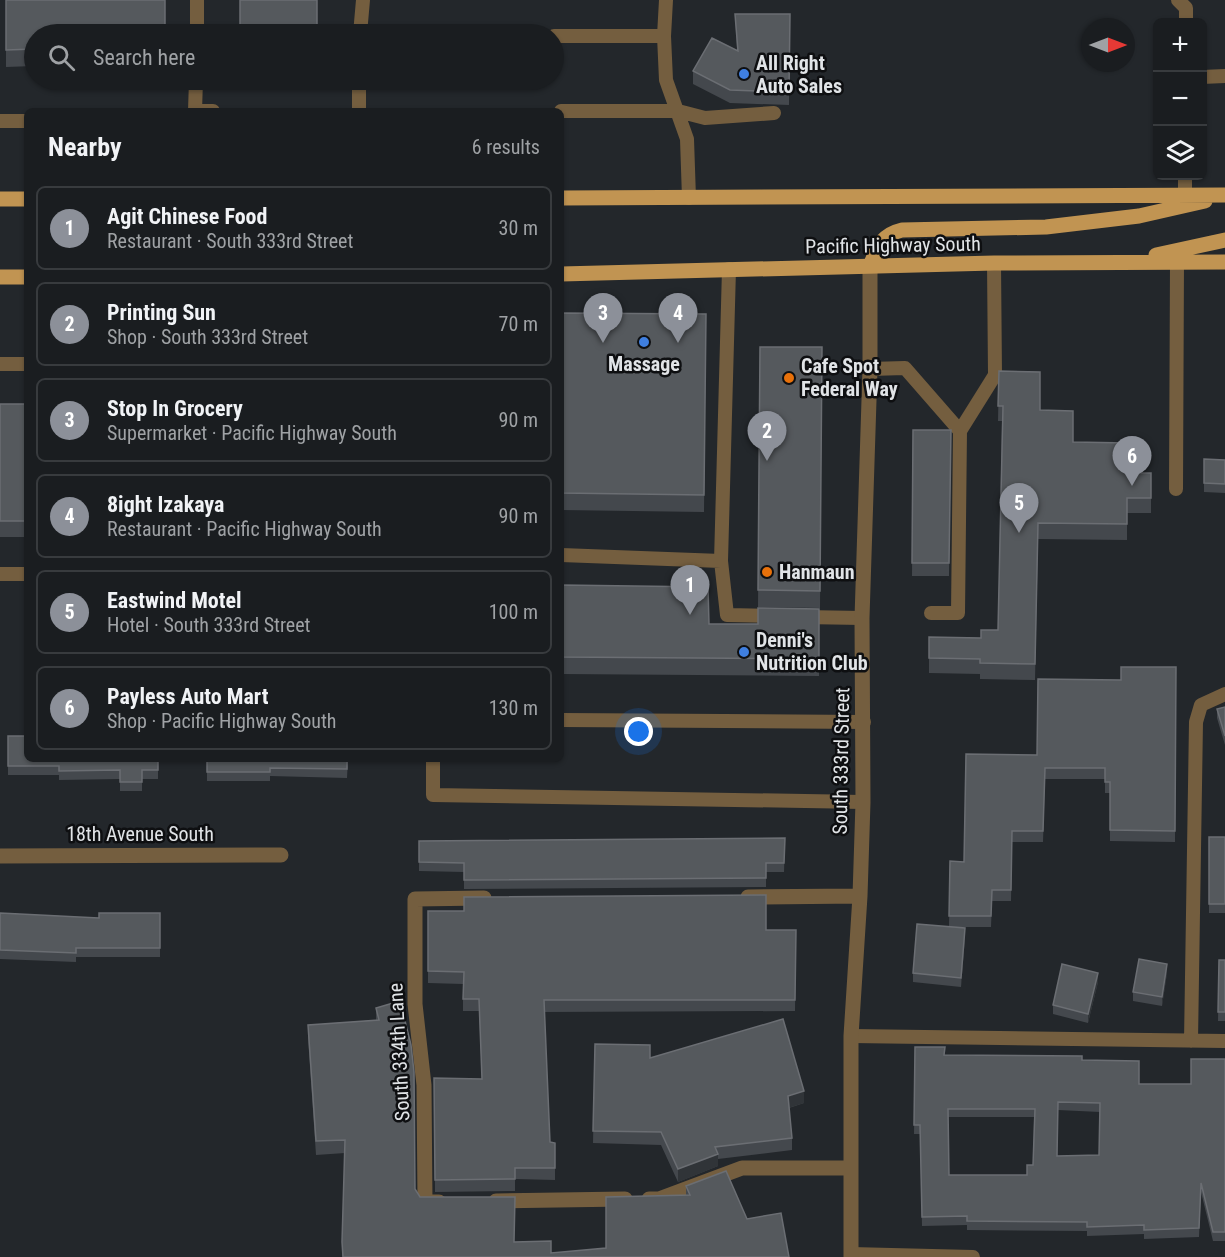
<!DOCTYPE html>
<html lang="en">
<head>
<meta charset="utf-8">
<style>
  :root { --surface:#1a1d20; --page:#232629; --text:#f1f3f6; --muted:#9fa2a5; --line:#383b3e; --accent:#8c9099 }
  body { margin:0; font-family:"Roboto Condensed",sans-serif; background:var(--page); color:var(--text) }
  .controls { position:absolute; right:18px; top:18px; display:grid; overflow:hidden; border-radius:9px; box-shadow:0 2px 4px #0004 }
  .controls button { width:54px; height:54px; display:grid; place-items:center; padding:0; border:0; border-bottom:2px solid var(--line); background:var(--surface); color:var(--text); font:30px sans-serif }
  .compass { position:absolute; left:1081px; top:18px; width:54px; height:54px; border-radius:50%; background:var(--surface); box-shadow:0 2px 4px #0004; rotate:90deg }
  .you { position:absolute; left:639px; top:732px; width:21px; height:21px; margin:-15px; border:4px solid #fff; border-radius:50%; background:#1a73e8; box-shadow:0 0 0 9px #1a73e833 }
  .badge { display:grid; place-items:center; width:39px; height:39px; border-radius:50%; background:var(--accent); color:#fff; font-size:20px; font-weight:700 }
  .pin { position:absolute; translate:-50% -50px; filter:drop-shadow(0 2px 3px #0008) }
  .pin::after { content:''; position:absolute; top:32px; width:21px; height:18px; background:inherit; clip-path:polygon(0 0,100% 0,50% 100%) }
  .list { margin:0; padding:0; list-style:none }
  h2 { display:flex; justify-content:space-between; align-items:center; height:78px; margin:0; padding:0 24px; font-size:26px }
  h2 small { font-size:20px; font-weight:400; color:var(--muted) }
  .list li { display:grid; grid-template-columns:39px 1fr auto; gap:18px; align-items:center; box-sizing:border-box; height:84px; margin:0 12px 12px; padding:0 12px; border:2px solid var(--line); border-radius:9px }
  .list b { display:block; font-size:22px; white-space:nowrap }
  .list p { margin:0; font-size:20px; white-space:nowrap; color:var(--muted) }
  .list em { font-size:20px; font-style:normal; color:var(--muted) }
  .icon { flex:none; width:33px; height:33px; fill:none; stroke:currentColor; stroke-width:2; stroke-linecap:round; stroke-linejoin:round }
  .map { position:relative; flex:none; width:1225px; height:1257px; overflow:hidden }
  .search { position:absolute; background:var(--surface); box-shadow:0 2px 4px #0004; left:24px; top:24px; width:540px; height:66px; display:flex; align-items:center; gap:15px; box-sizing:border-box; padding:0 21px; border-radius:33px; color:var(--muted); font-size:22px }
  .panel { position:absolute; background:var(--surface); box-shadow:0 2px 4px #0004; left:24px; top:108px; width:540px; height:654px; border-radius:9px }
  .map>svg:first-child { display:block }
</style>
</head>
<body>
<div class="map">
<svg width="1225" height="1257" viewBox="0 0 1225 1257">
  <rect width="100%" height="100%" fill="#23272b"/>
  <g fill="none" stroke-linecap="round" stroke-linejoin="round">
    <path stroke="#745e3f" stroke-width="14" d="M 1178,0 L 1186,8 L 1186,22
      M 197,34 L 197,0
      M 360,34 L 363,0
      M 554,36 L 664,36 L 666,80 L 687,139 L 689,198
      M 664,36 L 666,0
      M 1202,77 L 1225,76
      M 195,111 L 196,80
      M 195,111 L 213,111
      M 359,111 L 359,80
      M 561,111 L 678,111 L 705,118 L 774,113
      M 0,121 L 27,121
      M 1185,195 L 1185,176
      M 729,269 L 721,561 L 727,615 L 775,616
      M 0,364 L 27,364
      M 870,369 L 905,368 L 960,431
      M 1176,489 L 1177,262
      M 561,555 L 721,561
      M 0,574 L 27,574
      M 931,613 L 958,613 L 960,431 L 995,375 L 994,263
      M 803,617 L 862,618
      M 561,720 L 864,722
      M 433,759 L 433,795 L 863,802
      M 851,1036 L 1225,1041
      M 1191,1041 L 1196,722 L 1201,705 L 1225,694
      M 851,1254 L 973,1257"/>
    <path stroke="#745e3f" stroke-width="15" d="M 0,856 L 281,855
      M 748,897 L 860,896
      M 649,1199 L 659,1199 L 742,1168 L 850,1168
      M 496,1201 L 625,1199
      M 439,1202 L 425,1202 L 424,1085 L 415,1004 L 415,899 L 484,898
      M 851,1257 L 851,1036 L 860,896 L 863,802 L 862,618 L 870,369 L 870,266"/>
    <path stroke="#c19452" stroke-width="15" d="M 561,198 L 1225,195
      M 0,199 L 27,199
      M 1156,255 L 1225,240
      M 870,266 C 878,247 881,235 902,230 L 1046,227 L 1139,216 L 1205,201
      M 561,274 L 994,263 L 1225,262
      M 0,277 L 27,277"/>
  </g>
  <path fill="#44484d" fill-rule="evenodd" d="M 6,0 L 34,34 L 34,66 L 6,67 Z
    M 735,14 L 790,14 L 789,105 L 730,103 L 693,84 L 693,71 L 737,51 Z
    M 561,313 L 706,314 L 704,512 L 561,510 Z
    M 760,347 L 822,347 L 820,608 L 758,607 Z
    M 999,371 L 1073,442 L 1128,473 L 1151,473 L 1151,513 L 1127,513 L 1127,540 L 1038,539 L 1035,680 L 980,679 L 980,674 L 929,673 L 929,637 L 981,638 L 998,630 L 1002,421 L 998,421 Z
    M 0,404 L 27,404 L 27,537 L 0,537 Z
    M 913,430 L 951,430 L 949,576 L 912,576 Z
    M 1204,459 L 1225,460 L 1225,493 L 1204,492 Z
    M 561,585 L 709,624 L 758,624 L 819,609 L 819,676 L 561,674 Z
    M 1176,667 L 1175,842 L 1110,841 L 1110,793 L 1105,793 L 1105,779 L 1045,779 L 1043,842 L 1012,842 L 1011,901 L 992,901 L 991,927 L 950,927 L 965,937 L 961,987 L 913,982 L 913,973 L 949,927 L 950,861 L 964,862 L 1037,755 L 1121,680 Z
    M 1225,707 L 1225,745 L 1217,718 L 1217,709 Z
    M 8,736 L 158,759 L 158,779 L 142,779 L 142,791 L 120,791 L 120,779 L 59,780 L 59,775 L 8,775 Z
    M 207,759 L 348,759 L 347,778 L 270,776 L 270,781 L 207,781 Z
    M 1209,837 L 1225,837 L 1225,913 L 1209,913 Z
    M 785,838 L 784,872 L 766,872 L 766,887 L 464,889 L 464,872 L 419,871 L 419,841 Z
    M 428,911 L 766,930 L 796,930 L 795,1011 L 544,1012 L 550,1142 L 555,1143 L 555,1180 L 515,1179 L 515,1191 L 435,1192 L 434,1078 L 482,1079 L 479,1011 L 463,1011 L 463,984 L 428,983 Z
    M 0,913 L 99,918 L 160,913 L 160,957 L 76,957 L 76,962 L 0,959 Z
    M 1219,960 L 1225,960 L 1225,1021 L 1218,1021 Z
    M 1167,973 L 1162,1006 L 1133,1001 L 1133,992 Z
    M 1098,982 L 1088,1023 L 1053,1014 L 1053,1005 Z
    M 400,1001 L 415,1189 L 420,1197 L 514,1242 L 551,1253 L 606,1248 L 686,1195 L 686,1186 L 747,1219 L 789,1257 L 342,1257 L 345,1153 L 316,1155 L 308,1038 L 308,1025 L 376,1020 L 376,1008 Z
    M 595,1044 L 650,1058 L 804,1103 L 789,1108 L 792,1138 L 792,1150 L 718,1159 L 718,1166 L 678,1182 L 661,1145 L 593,1143 Z
    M 915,1047 L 944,1055 L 1082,1060 L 1139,1084 L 1191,1084 L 1225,1059 L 1225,1241 L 1213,1241 L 1201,1192 L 1199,1237 L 1144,1239 L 1144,1234 L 1087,1236 L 1087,1231 L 967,1230 L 967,1225 L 922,1226 L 920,1134 L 914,1134 ZM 1058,1110 L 1100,1112 L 1099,1155 L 1057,1156 ZM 948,1117 L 1034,1117 L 1033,1165 L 1027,1175 L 949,1175 Z"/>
  <path fill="#303438" d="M 965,928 L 965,937 L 961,987 L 961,978 Z
    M 1167,964 L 1167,973 L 1162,1006 L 1162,997 Z
    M 1098,973 L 1098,982 L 1088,1023 L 1088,1014 Z
    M 804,1091 L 804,1103 L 788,1108 L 788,1096 Z
    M 718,1154 L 718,1166 L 678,1182 L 678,1169 Z"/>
  <path fill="#55595d" stroke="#6b6e73" stroke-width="1.5" fill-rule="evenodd" d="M 6,0 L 165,0 L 165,34 L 34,34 L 34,49 L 6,50 Z
    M 240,0 L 317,0 L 317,34 L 240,34 Z
    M 735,14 L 790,14 L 789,92 L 730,90 L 693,71 L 712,38 L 738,51 Z
    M 561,313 L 706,314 L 704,495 L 561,493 Z
    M 760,347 L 822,347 L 820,591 L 758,590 Z
    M 999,371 L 1040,372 L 1040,410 L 1073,411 L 1073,442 L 1128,443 L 1128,473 L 1151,473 L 1151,498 L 1127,498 L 1127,524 L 1038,523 L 1035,664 L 980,663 L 980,659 L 929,658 L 929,637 L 981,638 L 981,630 L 998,630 L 1003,406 L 998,406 Z
    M 0,404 L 27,404 L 27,521 L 0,521 Z
    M 913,430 L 951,430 L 949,563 L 912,563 Z
    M 1204,459 L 1225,460 L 1225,484 L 1204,483 Z
    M 561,585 L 708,587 L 709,624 L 758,624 L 758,608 L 819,609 L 819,659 L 561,657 Z
    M 1121,667 L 1176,667 L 1175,831 L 1110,830 L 1110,782 L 1105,782 L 1105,768 L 1045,768 L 1043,831 L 1012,831 L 1011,890 L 992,890 L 991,916 L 949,916 L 950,861 L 964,862 L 966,754 L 1037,755 L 1038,679 L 1121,680 Z
    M 1225,707 L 1225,736 L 1217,709 Z
    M 8,736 L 27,736 L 27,759 L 158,759 L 158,770 L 142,770 L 142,782 L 120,782 L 120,770 L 59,771 L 59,766 L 8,766 Z
    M 207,759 L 347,759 L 347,769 L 270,768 L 270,772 L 207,772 Z
    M 1209,837 L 1225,837 L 1225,904 L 1209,904 Z
    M 785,838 L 784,863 L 766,863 L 766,878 L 464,880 L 464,863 L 419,862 L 419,841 Z
    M 766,895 L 766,930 L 796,930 L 795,1000 L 544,1000 L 550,1142 L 555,1143 L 555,1168 L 515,1168 L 515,1179 L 435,1180 L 434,1078 L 482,1079 L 479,999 L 463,999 L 464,972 L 428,971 L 428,911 L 464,911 L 464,897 Z
    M 0,913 L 99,918 L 99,913 L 160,913 L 160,948 L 76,948 L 76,953 L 0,950 Z
    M 917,924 L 965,928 L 961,978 L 913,973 Z
    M 1139,959 L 1167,964 L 1162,997 L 1133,992 Z
    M 1219,960 L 1225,960 L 1225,1012 L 1218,1012 Z
    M 1062,964 L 1098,973 L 1088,1014 L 1053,1005 Z
    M 400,1001 L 411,1045 L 414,1072 L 415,1189 L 420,1197 L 515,1197 L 514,1242 L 551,1241 L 551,1253 L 606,1248 L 606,1197 L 690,1195 L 686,1186 L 726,1171 L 747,1219 L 781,1213 L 789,1257 L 343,1257 L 342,1242 L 345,1140 L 316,1141 L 308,1025 L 379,1020 L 376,1008 Z
    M 783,1019 L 804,1091 L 788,1096 L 792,1138 L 715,1147 L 718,1154 L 678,1169 L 661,1132 L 593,1131 L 595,1044 L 650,1045 L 650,1058 Z
    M 915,1047 L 945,1047 L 944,1055 L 1082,1056 L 1082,1060 L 1139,1061 L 1139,1084 L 1191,1084 L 1191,1059 L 1225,1059 L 1225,1232 L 1213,1232 L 1201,1183 L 1199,1228 L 1144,1230 L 1144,1225 L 1087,1227 L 1087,1222 L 967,1221 L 967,1216 L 922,1217 L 920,1125 L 914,1125 ZM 1058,1102 L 1100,1103 L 1099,1155 L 1057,1156 ZM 948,1109 L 1035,1109 L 1033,1165 L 1027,1165 L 1027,1175 L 949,1175 Z"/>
  <g fill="#3f7fe0" stroke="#0e0f11" stroke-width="2">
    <circle cx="744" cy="74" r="6"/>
    <circle cx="644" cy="342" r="6"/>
    <circle cx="744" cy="652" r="6"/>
  </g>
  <g fill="#e8710a" stroke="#0e0f11" stroke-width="2">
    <circle cx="789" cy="378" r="6"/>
    <circle cx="767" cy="572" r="6"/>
  </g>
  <g text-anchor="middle" stroke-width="5" stroke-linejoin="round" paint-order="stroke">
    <g font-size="20" font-weight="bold" fill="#e1e4e7" stroke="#0e0f11" text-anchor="start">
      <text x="756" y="70">All Right<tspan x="756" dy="23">Auto Sales</tspan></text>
      <text x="644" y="371" text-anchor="middle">Massage</text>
      <text x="801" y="373">Cafe Spot<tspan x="801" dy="23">Federal Way</tspan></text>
      <text x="779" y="579">Hanmaun</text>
      <text x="756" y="647">Denni's<tspan x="756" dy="23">Nutrition Club</tspan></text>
    </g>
    <g font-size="20" fill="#e1e4e7" stroke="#0e0f11">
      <text transform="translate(893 245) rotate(-1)" y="7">Pacific Highway South</text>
      <text transform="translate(841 761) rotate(-89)" y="7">South 333rd Street</text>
      <text x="140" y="841">18th Avenue South</text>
      <text transform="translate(399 1052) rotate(-93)" y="7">South 334th Lane</text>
    </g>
  </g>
</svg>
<div class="controls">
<button>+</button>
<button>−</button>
<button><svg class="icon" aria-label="layers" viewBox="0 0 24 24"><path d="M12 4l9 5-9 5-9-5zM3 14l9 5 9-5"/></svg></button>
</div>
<svg class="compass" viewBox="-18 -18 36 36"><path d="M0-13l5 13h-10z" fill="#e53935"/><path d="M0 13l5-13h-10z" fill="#9fa2a5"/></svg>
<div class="you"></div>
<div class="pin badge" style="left:690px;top:615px">1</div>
<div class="pin badge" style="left:767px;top:461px">2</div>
<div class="pin badge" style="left:603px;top:343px">3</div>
<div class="pin badge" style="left:678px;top:343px">4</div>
<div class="pin badge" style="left:1019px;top:533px">5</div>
<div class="pin badge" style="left:1132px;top:486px">6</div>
<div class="search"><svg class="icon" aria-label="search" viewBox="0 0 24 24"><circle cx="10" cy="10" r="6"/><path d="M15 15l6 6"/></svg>Search here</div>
<section class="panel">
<h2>Nearby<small>6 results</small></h2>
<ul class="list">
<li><span class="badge">1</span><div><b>Agit Chinese Food</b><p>Restaurant · South 333rd Street</p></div><em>30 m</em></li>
<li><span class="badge">2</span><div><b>Printing Sun</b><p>Shop · South 333rd Street</p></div><em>70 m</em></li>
<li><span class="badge">3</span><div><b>Stop In Grocery</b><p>Supermarket · Pacific Highway South</p></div><em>90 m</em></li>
<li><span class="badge">4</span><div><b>8ight Izakaya</b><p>Restaurant · Pacific Highway South</p></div><em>90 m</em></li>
<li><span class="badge">5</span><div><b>Eastwind Motel</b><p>Hotel · South 333rd Street</p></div><em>100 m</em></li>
<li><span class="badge">6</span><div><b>Payless Auto Mart</b><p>Shop · Pacific Highway South</p></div><em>130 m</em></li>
</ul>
</section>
</div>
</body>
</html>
